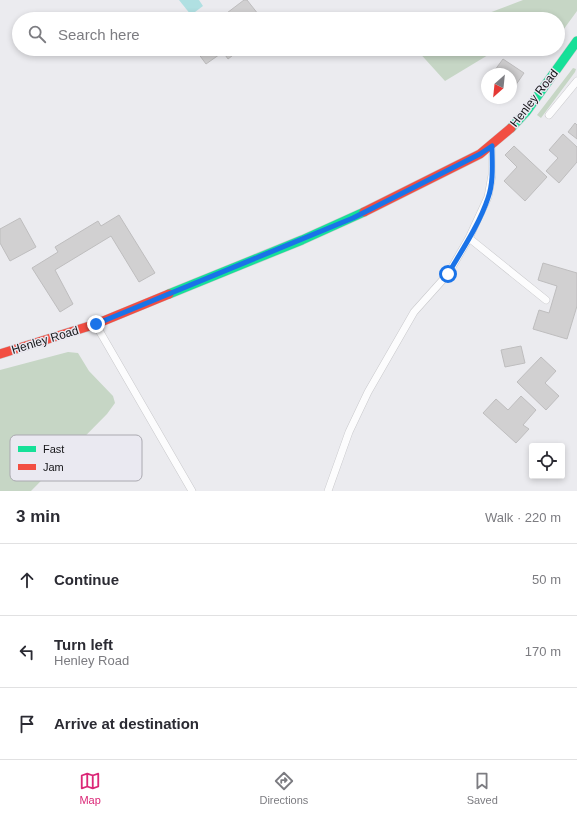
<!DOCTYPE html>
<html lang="en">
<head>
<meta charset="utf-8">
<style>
  :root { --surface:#fff; --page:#f7f7f7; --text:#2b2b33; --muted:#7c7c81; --line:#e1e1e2; --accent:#db2777 }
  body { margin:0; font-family:Arial,sans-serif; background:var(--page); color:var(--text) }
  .controls { position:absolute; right:12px; bottom:12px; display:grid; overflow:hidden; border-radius:4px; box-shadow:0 2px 6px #0003 }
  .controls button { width:36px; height:36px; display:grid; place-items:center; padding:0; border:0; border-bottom:1px solid var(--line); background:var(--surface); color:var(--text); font:20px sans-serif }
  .compass { position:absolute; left:481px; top:68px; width:36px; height:36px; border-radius:50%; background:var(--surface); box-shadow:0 2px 6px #0003; rotate:207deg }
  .stop { position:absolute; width:12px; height:12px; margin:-9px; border:3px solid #1a73e8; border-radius:50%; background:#fff }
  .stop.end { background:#1a73e8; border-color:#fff; box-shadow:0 1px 4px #0008 }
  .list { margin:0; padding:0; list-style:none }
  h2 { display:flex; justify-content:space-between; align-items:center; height:52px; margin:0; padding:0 16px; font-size:17px }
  h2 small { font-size:13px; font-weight:400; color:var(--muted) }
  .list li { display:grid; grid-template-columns:26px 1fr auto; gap:12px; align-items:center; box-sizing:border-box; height:72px; padding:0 16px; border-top:1px solid var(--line) }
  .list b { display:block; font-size:15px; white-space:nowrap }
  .list p { margin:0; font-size:13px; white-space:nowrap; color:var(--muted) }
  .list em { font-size:13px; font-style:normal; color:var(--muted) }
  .icon { flex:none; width:22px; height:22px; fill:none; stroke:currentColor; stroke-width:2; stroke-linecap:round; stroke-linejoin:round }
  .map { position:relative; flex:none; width:577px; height:491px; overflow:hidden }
  .search { position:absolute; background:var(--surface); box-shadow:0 2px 6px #0003; left:12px; right:12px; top:12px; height:44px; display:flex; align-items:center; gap:10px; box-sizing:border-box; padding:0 14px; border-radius:22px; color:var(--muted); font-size:15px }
  .sheet { height:268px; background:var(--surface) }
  nav { display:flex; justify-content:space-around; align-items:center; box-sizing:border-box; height:56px; border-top:1px solid var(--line); background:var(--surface); font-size:11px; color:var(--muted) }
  nav a { display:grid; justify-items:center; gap:2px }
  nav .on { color:var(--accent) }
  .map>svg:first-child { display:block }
</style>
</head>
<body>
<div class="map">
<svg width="577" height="491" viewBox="0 0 577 491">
  <rect width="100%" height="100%" fill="#ebebef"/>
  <path fill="#c6d6c5" d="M 523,0 L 577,0 L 577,11 L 558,37 L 558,19 L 473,19 Z
    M 416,49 L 498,49 L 445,81 Z
    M 573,68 L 576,69 L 575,72 L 541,118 L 537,115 Z
    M 68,352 L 78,353 L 89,371 L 113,396 L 115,403 L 107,414 L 31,491 L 0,491 L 0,370 Z"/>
  <path fill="#b0e0e2" d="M 179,0 L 199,0 L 203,6 L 191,15 Z"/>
  <path fill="#d1d0d1" stroke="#bebdbe" d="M 244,0 L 247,0 L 262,19 L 219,19 Z
    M 195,49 L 241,49 L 228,59 L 223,52 L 206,64 Z
    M 503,59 L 524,73 L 511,92 L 511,74 L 492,74 Z
    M 575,123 L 577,125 L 577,139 L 568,132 Z
    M 563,134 L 577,147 L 577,162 L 559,183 L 546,171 L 558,158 L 549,150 Z
    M 514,146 L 547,177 L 525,201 L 504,181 L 517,167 L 505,155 Z
    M 119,215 L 155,273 L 139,282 L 111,236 L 55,270 L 73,304 L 60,312 L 32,268 L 58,252 L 55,247 L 98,221 L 101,226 Z
    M 20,218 L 36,247 L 10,261 L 0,243 L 0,229 Z
    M 543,263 L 577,273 L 577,306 L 567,339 L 533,329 L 539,310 L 549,313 L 557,286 L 538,280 Z
    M 521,346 L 525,363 L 505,367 L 501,350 Z
    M 541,357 L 556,371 L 545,383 L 559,396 L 546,410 L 517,382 Z
    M 521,396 L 536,410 L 523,425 L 529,429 L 516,443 L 483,413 L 496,399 L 508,410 Z"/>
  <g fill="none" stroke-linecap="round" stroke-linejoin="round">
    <g stroke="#c8c8cb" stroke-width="8">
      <path id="lane" d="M 549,115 L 577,81
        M 492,148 L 492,175 L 488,197 L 469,238 L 546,300
        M 96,325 L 192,491
        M 328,491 L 349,432 L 368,392 L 414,312 L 448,274 L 469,238"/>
    </g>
    <g stroke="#c8c8cb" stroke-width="10">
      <path id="fast" d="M 511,128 L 526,112 L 577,41
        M 169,294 L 302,240 L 364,212"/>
    </g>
    <g stroke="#c8c8cb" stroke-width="10">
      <path id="jam" d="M 364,212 L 480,154 L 511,128
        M 0,354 L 96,324 L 169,294"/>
    </g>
    <use href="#lane" stroke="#fcfcfd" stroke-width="7"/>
    <use href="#fast" stroke="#16e098" stroke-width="9"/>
    <use href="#jam" stroke="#f24e42" stroke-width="9"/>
  </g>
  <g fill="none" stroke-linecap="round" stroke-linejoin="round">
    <path stroke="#1a73e8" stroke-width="5" d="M 96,324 L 353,218 L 480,154 L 492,146 C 492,163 494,181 488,198 C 479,225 462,250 448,274"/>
  </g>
  <g text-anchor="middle" stroke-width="3" stroke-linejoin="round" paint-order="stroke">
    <g font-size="12" fill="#141417" stroke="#eae9f1">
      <text transform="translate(534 98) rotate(-52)" y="4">Henley Road</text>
      <text transform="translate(45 340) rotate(-17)" y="4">Henley Road</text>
    </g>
  </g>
  <rect x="10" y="435" width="132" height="46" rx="6" fill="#eae9f1" stroke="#aaa9b0" stroke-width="1"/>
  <rect x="18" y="446" width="18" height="6" fill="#16e098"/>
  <rect x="18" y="464" width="18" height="6" fill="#f24e42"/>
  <g font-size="11" fill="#141417">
    <text x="43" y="453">Fast</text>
    <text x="43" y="471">Jam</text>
  </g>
</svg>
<div class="controls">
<button><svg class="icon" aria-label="locate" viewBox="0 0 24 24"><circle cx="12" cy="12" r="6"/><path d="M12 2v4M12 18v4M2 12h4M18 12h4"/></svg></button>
</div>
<svg class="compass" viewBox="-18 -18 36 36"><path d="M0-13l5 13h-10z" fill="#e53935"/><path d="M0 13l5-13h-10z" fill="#7c7c81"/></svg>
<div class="stop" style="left:448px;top:274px"></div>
<div class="stop end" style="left:96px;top:324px"></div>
<div class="search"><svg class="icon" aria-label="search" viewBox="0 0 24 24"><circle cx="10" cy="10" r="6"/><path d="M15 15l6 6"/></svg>Search here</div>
</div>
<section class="sheet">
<h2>3 min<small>Walk · 220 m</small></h2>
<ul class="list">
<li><svg class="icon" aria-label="ahead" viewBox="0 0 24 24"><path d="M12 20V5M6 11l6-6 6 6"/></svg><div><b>Continue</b></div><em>50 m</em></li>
<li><svg class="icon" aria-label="left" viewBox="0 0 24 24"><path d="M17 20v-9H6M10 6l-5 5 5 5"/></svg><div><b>Turn left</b><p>Henley Road</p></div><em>170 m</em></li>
<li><svg class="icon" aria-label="arrive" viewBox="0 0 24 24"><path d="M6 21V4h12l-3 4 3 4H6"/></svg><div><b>Arrive at destination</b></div></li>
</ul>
</section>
<nav>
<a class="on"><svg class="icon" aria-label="map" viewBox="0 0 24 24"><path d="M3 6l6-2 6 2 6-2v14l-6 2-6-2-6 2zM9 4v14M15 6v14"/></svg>Map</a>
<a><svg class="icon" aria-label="directions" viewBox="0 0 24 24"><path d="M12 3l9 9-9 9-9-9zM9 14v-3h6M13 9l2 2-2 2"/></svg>Directions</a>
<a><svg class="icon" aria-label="saved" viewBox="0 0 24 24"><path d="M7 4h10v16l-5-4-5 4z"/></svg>Saved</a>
</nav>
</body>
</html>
